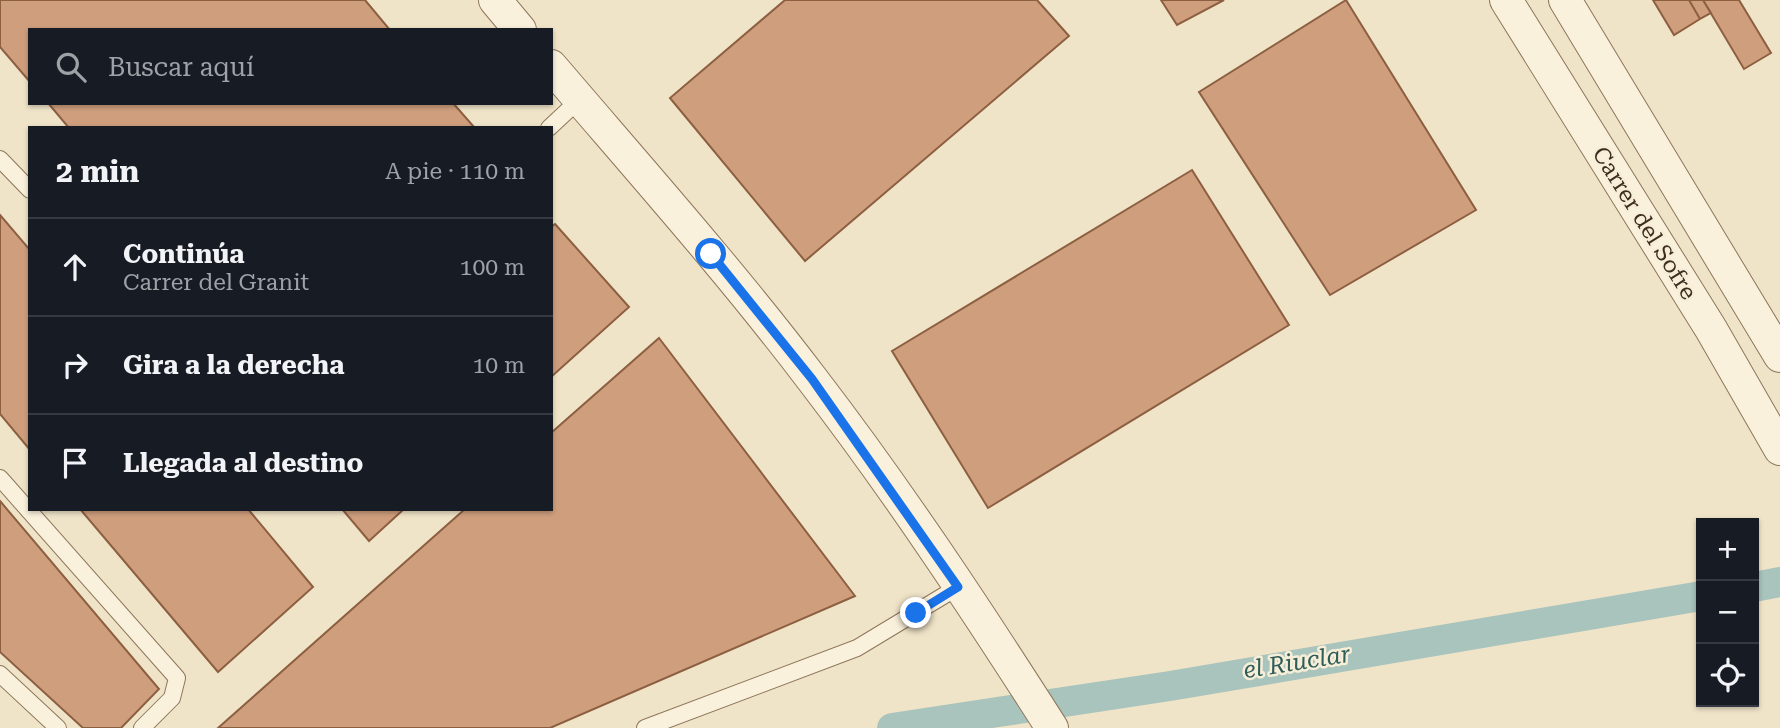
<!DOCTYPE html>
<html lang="es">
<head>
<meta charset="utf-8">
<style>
  :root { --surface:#171b24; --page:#242831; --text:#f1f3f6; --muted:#9ea1a6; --line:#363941 }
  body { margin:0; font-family:"Roboto Serif",serif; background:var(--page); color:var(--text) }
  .controls { position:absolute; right:21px; bottom:21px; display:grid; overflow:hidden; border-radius:0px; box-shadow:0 2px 5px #0004 }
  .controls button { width:63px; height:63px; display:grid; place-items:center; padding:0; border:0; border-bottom:2px solid var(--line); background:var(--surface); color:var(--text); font:35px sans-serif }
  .stop { position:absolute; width:21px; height:21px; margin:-16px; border:5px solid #1a73e8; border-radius:50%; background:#fff }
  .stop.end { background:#1a73e8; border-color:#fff; box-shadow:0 2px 7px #0008 }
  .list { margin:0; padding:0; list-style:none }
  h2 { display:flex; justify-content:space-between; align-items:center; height:91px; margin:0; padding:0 28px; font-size:30px }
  h2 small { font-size:23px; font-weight:400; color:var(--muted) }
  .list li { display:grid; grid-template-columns:46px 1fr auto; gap:21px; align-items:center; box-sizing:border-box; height:98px; padding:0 28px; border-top:2px solid var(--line) }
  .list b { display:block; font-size:26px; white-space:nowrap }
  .list p { margin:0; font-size:23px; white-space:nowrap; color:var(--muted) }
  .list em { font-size:23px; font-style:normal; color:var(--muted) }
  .icon { flex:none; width:38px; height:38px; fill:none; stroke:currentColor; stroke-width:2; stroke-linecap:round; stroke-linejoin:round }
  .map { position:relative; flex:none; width:1780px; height:728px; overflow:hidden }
  .search { position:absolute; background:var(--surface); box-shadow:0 2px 5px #0004; left:28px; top:28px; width:525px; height:77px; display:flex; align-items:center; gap:18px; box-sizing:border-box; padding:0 24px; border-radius:0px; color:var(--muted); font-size:26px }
  .panel { position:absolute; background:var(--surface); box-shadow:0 2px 5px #0004; left:28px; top:126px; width:525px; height:385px; border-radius:0px }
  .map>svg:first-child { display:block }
</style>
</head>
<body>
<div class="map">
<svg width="1780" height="728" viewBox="0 0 1780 728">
  <rect width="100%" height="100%" fill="#f0e4c8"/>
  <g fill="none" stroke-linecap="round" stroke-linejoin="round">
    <path stroke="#a9c4bc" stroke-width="30" d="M 1754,587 L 1780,582
      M 892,728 L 1170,686 L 1701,596"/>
  </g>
  <path fill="#cf9f7d" stroke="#8d5f41" stroke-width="2" d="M 0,0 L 365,0 L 390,30 L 30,30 L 30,82 L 0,47 Z
    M 785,0 L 1037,0 L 1069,36 L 805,261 L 670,98 Z
    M 1161,0 L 1224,0 L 1177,25 Z
    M 1346,0 L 1476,210 L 1330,295 L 1199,92 Z
    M 1653,0 L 1689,0 L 1700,19 L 1674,35 Z
    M 1689,0 L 1703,0 L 1711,13 L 1700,19 Z
    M 1703,0 L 1739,0 L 1771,53 L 1744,69 Z
    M 48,103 L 453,103 L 474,127 L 69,128 Z
    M 1192,170 L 1289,325 L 988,508 L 892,351 Z
    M 0,215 L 30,250 L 30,450 L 0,414 Z
    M 555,224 L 629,307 L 551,377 L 551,227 Z
    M 659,338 L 855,596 L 550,728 L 218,728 L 465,509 L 551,509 L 551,433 Z
    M 0,501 L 159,689 L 121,728 L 83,728 L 0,652 Z
    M 80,509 L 248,509 L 313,587 L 218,672 Z
    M 342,509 L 404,509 L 369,541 Z"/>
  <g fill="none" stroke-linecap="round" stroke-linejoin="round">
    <g stroke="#8d765c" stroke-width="18">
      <path id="service" d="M 549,128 L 580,99
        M 0,159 L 30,190
        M 0,478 L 177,678 L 172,698 L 142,728
        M 0,674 L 58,728
        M 645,728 L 857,648 L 958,587"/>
    </g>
    <g stroke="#8d765c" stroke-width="34">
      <path id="minor" d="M 495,0 L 520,30
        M 1506,0 L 1711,329 L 1780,449
        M 1565,0 L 1780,356
        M 551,66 C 639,169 730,271 812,379 C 898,491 976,609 1052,728"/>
    </g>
    <use href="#service" stroke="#faf1dc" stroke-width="16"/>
    <use href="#minor" stroke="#faf1dc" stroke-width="32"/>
  </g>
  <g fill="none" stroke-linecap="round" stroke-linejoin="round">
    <path stroke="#1a73e8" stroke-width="9" d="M 711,254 L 812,379 L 958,587 L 916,613"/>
  </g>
  <g text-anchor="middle" stroke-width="5" stroke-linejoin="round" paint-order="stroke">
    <g font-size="23" fill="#3d2e20" stroke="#f7eed8">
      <text transform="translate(1645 223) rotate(58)" y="8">Carrer del Sofre</text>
    </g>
    <g font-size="24" font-style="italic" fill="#2f5d5a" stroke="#f7eed8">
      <text transform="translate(1297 662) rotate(-9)" y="8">el Riuclar</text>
    </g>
  </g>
</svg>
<div class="controls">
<button>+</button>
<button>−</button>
<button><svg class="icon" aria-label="locate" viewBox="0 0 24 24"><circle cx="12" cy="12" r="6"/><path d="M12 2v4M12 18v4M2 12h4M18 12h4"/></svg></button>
</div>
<div class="stop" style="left:711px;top:254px"></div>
<div class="stop end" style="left:916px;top:613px"></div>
<div class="search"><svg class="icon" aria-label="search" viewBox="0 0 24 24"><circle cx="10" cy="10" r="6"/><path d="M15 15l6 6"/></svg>Buscar aquí</div>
<section class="panel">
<h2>2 min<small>A pie · 110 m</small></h2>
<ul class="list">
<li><svg class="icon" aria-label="ahead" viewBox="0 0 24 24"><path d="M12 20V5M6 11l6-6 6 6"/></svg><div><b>Continúa</b><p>Carrer del Granit</p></div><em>100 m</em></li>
<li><svg class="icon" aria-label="right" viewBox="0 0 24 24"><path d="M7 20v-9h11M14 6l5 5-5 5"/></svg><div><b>Gira a la derecha</b></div><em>10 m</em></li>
<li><svg class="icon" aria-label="arrive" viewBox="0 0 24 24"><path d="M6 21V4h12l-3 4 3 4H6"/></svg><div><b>Llegada al destino</b></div></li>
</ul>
</section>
</div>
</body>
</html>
